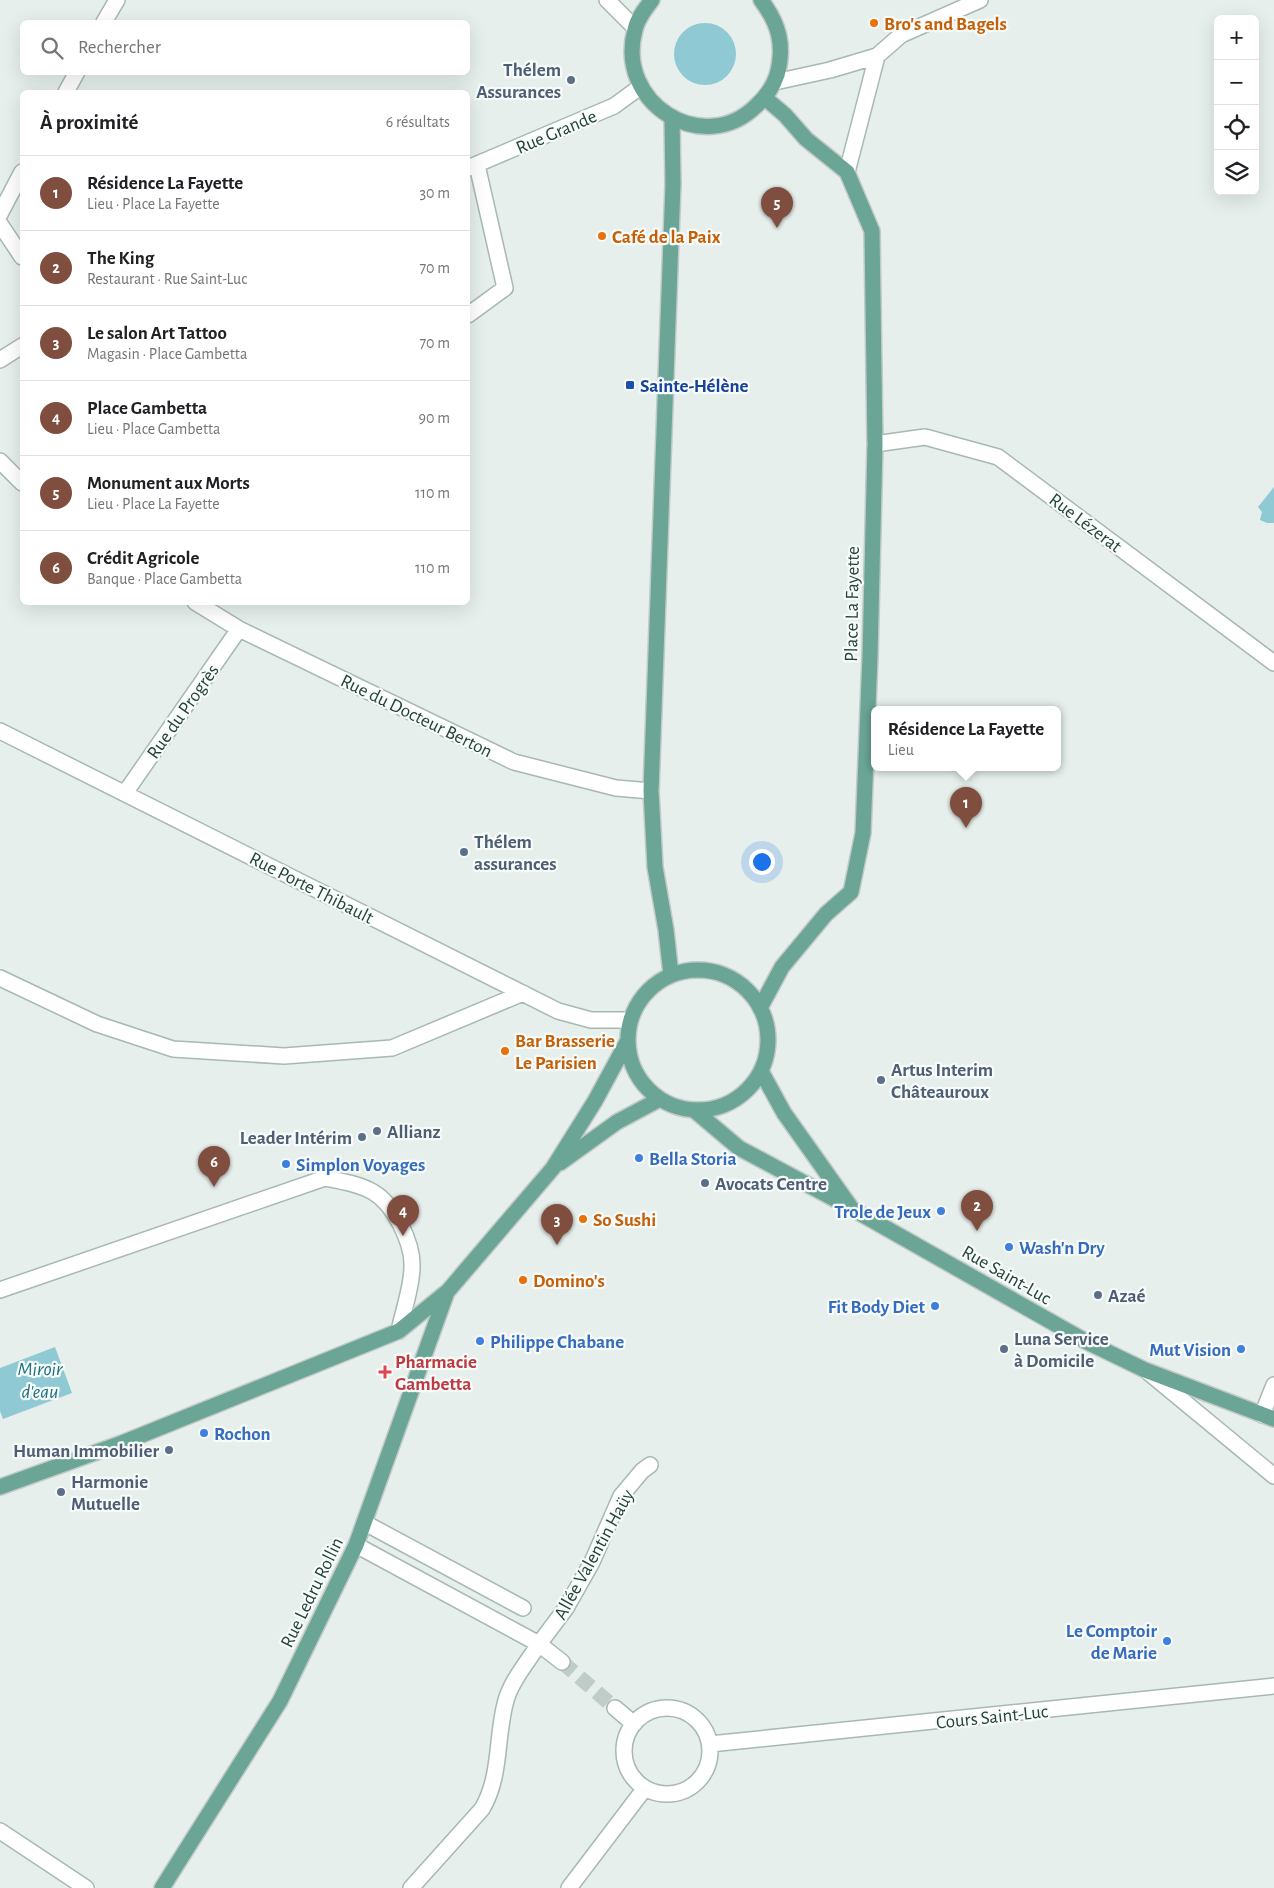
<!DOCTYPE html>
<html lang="fr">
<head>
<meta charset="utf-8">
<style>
  :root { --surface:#fff; --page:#f2f2f2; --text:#202124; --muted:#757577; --line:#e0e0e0; --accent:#7f4e3f }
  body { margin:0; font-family:"Alegreya Sans",sans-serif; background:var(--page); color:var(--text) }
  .controls { position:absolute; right:15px; top:15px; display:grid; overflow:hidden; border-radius:8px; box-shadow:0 5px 20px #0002 }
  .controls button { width:45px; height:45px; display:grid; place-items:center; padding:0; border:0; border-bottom:1px solid var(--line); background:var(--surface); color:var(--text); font:25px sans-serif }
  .you { position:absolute; left:761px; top:861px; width:18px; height:18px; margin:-12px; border:4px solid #fff; border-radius:50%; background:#1a73e8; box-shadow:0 0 0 8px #1a73e833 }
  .badge { display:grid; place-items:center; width:32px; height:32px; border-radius:50%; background:var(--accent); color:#fff; font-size:16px; font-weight:700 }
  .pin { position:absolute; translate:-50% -41px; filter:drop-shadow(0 1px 2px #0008) }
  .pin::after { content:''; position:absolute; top:26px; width:18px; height:15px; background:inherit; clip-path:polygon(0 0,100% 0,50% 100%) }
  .popup { position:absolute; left:871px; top:706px; width:190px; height:65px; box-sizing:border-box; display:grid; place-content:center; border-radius:8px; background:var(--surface); filter:drop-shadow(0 1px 4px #0005); font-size:16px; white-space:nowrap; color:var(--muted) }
  .popup b { font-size:19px; color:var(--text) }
  .popup::after { content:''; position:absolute; left:50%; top:100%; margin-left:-10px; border:10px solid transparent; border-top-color:var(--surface) }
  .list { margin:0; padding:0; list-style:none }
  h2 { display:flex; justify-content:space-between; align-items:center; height:65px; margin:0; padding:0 20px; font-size:21px }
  h2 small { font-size:16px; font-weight:400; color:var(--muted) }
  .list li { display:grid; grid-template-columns:32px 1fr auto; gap:15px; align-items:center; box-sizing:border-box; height:75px; padding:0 20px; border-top:1px solid var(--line) }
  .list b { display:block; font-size:19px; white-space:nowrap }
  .list p { margin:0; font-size:16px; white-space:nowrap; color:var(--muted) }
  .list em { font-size:16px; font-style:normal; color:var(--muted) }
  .icon { flex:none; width:28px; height:28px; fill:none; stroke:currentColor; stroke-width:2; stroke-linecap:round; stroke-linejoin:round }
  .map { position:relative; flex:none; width:1274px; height:1888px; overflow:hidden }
  .search { position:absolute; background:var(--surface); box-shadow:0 5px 20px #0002; left:20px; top:20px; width:450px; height:55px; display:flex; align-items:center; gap:12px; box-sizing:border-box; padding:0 18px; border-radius:8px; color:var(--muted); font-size:19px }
  .panel { position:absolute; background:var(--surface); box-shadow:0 5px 20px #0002; left:20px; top:90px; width:450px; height:515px; border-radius:8px }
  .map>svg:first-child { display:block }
</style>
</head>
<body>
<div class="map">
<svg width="1274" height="1888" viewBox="0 0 1274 1888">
  <rect width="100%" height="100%" fill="#e6efeb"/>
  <path fill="#8ec9d4" d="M674 54a31 31 0 1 1 62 0a31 31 0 1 1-62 0Z
    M 1274,487 L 1274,523 L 1267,523 L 1260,520 L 1262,512 L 1258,507 Z
    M 55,1347 L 72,1393 L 3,1419 L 0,1411 L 0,1368 Z"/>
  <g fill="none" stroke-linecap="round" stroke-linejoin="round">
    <path stroke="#bfccc8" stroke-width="15" stroke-dasharray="15 8" stroke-linecap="butt" d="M 562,1662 L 615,1708"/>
    <g stroke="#a8b8b2" stroke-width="18">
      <path id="minor" d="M 607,0 L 635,28
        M 104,22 L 117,0
        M 775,82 L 830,70 L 877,56 L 901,35 L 980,0
        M 66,92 L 77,72
        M 468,168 L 614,106 L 640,87
        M 847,172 L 877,56
        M 0,214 L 22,172
        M 0,224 L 22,257
        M 468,315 L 505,288 L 477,165
        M 0,360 L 22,346
        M 875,444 L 925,437 L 998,457 L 1274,663
        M 0,461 L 22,483
        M 195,602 L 239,629 L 514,762 L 616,788 L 651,791
        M 0,731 L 558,1011 L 591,1020 L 630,1020
        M 125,793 L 239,629
        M 0,978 L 97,1024 L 173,1049 L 284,1056 L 392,1048 L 523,993
        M 0,1290 L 325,1178 C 341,1181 359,1184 373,1192 C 394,1204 413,1243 412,1267 C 412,1287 403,1311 399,1331
        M 1148,1372 L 1274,1476
        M 1262,1415 L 1274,1385
        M 365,1523 L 523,1608
        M 356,1545 L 539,1644 C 527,1663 510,1682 505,1704 C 496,1740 501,1777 482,1809 L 411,1888
        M 562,1662 L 539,1644 L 566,1608 L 592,1562 L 621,1496 L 642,1471 L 650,1465
        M 615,1708 L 634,1724
        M624 1751a43 43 0 1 1 86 0a43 43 0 1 1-86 0Z
        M 710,1744 L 1274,1686
        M 0,1831 L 86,1888
        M 569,1888 L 645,1788"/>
    </g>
    <g stroke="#c2cac8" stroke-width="18">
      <path id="major" d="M 652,0 C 645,9 637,19 635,30 C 615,103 703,158 756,106 C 766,97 773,87 777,75 C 785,45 779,24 761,0
        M628 1040a70 70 0 1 1 140 0a70 70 0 1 1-140 0Z
        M 671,975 L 666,930 L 655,867 L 651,791 L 673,184 L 672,118
        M 760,1008 L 782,967 L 826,914 L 851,892 L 863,833 L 870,657 L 875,444 L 872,231 L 847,172 L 806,139 L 785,115 L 765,98
        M 761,1071 L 784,1113 L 850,1206
        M 694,1110 L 739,1148 L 840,1202 L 1087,1342 L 1145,1370 L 1274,1419
        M 560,1163 L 617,1122 L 660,1099
        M 0,1487 L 122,1443 L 399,1331 L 448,1291 L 553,1168 L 595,1101 L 627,1042
        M 162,1888 L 280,1701 L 356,1545 L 447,1292"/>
    </g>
    <use href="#minor" stroke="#fff" stroke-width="15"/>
    <use href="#major" stroke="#6aa596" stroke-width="15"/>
  </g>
  <g fill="#e8710a" stroke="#f7fbf9" stroke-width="2">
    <circle cx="874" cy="23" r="5"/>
    <circle cx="602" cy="236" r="5"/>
    <circle cx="505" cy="1051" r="5"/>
    <circle cx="583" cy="1219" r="5"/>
    <circle cx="523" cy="1280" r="5"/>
  </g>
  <g fill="#5c6f8a" stroke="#f7fbf9" stroke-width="2">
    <circle cx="571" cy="80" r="5"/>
    <circle cx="464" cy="852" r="5"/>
    <circle cx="881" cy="1080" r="5"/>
    <circle cx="377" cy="1131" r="5"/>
    <circle cx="362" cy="1137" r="5"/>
    <circle cx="705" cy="1183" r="5"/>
    <circle cx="1098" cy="1295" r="5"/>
    <circle cx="1004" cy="1349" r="5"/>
    <circle cx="169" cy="1450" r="5"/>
    <circle cx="61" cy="1492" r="5"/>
  </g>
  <rect fill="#1a4fb4" stroke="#f7fbf9" stroke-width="2" x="625" y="380" width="10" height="10" rx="2.5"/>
  <g fill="#3f7fe0" stroke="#f7fbf9" stroke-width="2">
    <circle cx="639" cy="1158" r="5"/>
    <circle cx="286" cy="1164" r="5"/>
    <circle cx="941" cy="1211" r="5"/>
    <circle cx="1009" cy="1247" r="5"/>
    <circle cx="935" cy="1306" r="5"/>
    <circle cx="480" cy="1341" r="5"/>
    <circle cx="1241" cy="1349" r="5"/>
    <circle cx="204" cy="1433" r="5"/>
    <circle cx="1167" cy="1641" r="5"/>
  </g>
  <path fill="#e0444e" stroke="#f7fbf9" stroke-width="2" d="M382.5 1364.5h5v5h5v5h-5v5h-5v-5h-5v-5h5z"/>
  <g text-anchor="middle" stroke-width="4.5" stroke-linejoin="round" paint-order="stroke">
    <g font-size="19" font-weight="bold" fill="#c56008" stroke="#f7fbf9" text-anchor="start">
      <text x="884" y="30">Bro's and Bagels</text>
      <text x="612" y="243">Café de la Paix</text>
      <text x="515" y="1047">Bar Brasserie<tspan x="515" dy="22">Le Parisien</tspan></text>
      <text x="593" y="1226">So Sushi</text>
      <text x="533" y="1287">Domino's</text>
    </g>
    <g font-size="19" font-weight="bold" fill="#4e5e75" stroke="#f7fbf9" text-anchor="start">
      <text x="561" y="76" text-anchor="end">Thélem<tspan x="561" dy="22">Assurances</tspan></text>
      <text x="474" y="848">Thélem<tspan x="474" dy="22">assurances</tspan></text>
      <text x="891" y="1076">Artus Interim<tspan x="891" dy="22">Châteauroux</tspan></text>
      <text x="387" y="1138">Allianz</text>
      <text x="352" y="1144" text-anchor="end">Leader Intérim</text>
      <text x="715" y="1190">Avocats Centre</text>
      <text x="1108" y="1302">Azaé</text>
      <text x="1014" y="1345">Luna Service<tspan x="1014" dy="22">à Domicile</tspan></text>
      <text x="159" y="1457" text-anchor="end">Human Immobilier</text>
      <text x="71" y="1488">Harmonie<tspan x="71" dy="22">Mutuelle</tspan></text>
    </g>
    <g font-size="19" fill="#24423a" stroke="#f7fbf9">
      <text transform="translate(556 131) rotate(-23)" y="7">Rue Grande</text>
      <text transform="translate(1086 522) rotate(37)" y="7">Rue Lézerat</text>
      <text transform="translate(851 604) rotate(-89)" y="7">Place La Fayette</text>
      <text transform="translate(182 711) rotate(-55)" y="7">Rue du Progrès</text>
      <text transform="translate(417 715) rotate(26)" y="7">Rue du Docteur Berton</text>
      <text transform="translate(312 887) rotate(27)" y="7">Rue Porte Thibault</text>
      <text transform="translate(1007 1274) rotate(30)" y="7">Rue Saint-Luc</text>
      <text transform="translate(593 1554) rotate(-61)" y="7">Allée Valentin Haüy</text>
      <text transform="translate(311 1592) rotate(-64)" y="7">Rue Ledru Rollin</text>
      <text transform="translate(992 1716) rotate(-6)" y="7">Cours Saint-Luc</text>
    </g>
    <g font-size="19" font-weight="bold" fill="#164399" stroke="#f7fbf9" text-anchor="start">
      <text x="640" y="392">Sainte-Hélène</text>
    </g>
    <g font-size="19" font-weight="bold" fill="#366cbe" stroke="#f7fbf9" text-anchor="start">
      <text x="649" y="1165">Bella Storia</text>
      <text x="296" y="1171">Simplon Voyages</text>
      <text x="931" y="1218" text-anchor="end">Trole de Jeux</text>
      <text x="1019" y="1254">Wash'n Dry</text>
      <text x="925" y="1313" text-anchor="end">Fit Body Diet</text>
      <text x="490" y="1348">Philippe Chabane</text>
      <text x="1231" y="1356" text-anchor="end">Mut Vision</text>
      <text x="214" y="1440">Rochon</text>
      <text x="1157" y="1637" text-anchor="end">Le Comptoir<tspan x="1157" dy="22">de Marie</tspan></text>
    </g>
    <g font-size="19" font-weight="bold" fill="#be3a42" stroke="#f7fbf9" text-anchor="start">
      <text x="395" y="1368">Pharmacie<tspan x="395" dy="22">Gambetta</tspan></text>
    </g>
    <g font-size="20" font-style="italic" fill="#1c6f80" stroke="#f7fbf9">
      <text x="40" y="1375">Miroir<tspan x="40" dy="23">d'eau</tspan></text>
    </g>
  </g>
</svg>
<div class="controls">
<button>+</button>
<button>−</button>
<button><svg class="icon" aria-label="locate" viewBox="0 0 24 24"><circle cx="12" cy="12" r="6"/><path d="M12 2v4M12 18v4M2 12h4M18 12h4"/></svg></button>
<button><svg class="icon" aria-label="layers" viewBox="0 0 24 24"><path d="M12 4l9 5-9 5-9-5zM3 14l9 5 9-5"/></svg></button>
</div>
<div class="you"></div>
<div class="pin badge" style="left:966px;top:828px">1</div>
<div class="popup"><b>Résidence La Fayette</b>Lieu</div>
<div class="pin badge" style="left:977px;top:1231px">2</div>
<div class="pin badge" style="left:557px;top:1245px">3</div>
<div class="pin badge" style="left:403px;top:1236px">4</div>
<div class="pin badge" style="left:777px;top:228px">5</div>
<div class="pin badge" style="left:214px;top:1187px">6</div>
<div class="search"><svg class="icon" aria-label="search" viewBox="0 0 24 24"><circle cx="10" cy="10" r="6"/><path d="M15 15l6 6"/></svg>Rechercher</div>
<section class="panel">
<h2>À proximité<small>6 résultats</small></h2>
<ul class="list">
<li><span class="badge">1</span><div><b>Résidence La Fayette</b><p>Lieu · Place La Fayette</p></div><em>30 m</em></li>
<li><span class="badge">2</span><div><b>The King</b><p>Restaurant · Rue Saint-Luc</p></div><em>70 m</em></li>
<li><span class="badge">3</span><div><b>Le salon Art Tattoo</b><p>Magasin · Place Gambetta</p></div><em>70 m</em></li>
<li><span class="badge">4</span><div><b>Place Gambetta</b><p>Lieu · Place Gambetta</p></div><em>90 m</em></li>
<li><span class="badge">5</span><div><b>Monument aux Morts</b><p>Lieu · Place La Fayette</p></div><em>110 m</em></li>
<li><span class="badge">6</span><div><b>Crédit Agricole</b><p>Banque · Place Gambetta</p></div><em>110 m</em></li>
</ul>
</section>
</div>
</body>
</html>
